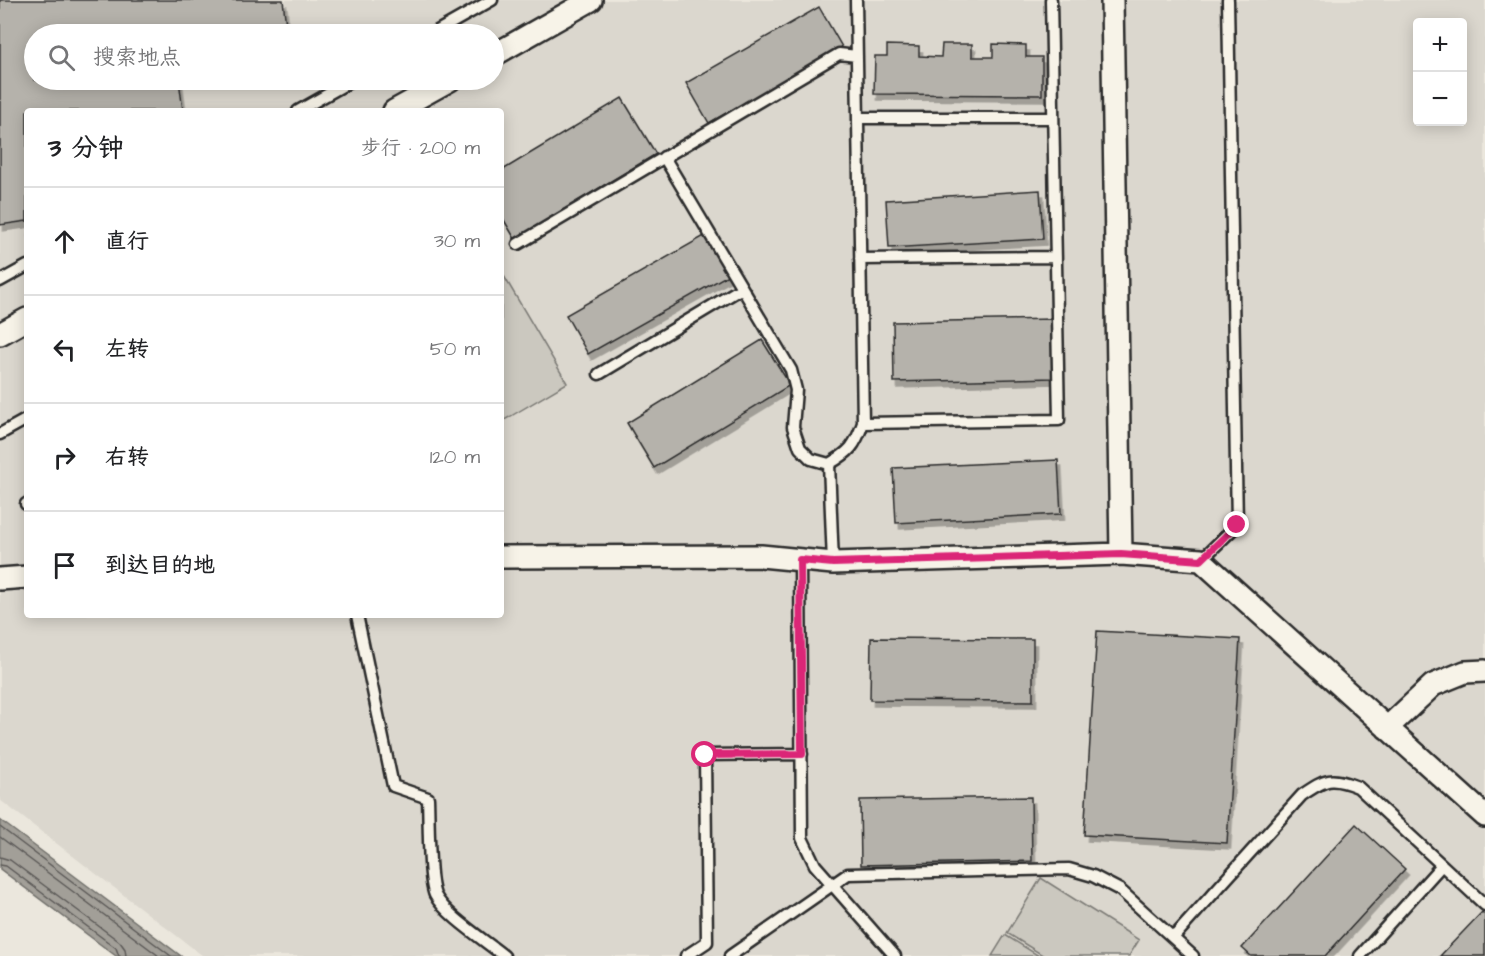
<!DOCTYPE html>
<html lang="zh">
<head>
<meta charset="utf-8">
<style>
  :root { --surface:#fff; --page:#f6f6f6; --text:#202124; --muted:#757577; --line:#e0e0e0 }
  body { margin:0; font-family:"Architects Daughter","LXGW WenKai TC",sans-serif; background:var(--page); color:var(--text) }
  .controls { position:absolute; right:18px; top:18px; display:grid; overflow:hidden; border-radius:6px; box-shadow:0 3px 15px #0003 }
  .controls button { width:54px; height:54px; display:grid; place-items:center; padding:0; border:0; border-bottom:2px solid var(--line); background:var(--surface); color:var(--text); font:30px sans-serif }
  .stop { position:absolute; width:18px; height:18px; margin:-14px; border:4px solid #db2777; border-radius:50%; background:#fff }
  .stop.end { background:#db2777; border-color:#fff; box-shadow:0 2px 6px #0008 }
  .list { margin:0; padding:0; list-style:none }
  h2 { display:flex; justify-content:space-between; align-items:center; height:78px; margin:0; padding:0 24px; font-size:26px }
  h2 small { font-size:20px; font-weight:400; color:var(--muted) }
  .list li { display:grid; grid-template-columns:39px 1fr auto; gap:18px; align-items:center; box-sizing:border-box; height:108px; padding:0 24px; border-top:2px solid var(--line) }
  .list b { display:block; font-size:22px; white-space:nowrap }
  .list em { font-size:20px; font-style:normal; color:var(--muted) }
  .icon { flex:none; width:33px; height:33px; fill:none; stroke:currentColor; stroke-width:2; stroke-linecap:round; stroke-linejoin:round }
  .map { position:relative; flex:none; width:1485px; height:956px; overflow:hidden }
  .search { position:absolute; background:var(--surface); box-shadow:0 3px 15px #0003; left:24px; top:24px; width:480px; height:66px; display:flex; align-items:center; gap:15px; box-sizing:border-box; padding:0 21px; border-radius:33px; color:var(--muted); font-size:22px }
  .panel { position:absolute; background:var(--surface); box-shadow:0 3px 15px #0003; left:24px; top:108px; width:480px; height:510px; border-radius:6px }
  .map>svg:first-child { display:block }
</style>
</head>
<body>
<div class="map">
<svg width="1485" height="956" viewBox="0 0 1485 956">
  <defs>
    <filter id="shadow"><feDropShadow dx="3.5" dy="6" stdDeviation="0" flood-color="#0004"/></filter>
  </defs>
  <rect width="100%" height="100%" fill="#ebe7dd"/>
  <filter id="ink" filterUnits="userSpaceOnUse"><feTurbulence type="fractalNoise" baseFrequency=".0167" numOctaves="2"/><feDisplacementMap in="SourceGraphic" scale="12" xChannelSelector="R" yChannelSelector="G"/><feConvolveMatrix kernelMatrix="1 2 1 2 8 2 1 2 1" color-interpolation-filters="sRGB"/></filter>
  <g filter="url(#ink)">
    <path fill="#dbd7ce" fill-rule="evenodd" d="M 0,0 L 1485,0 L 1485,956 L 203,956 L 0,800 ZM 1418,22 L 1462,22 L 1462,122 L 1418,122 ZM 34,34 L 494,34 L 494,80 L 34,80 ZM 27,111 L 501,111 L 501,615 L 27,615 Z"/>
    <path fill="#cbc8bf" stroke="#7b7a75" stroke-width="1.5" d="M 501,271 L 567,383 L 501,422 Z
      M 1041,878 L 1139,940 L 1129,956 L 1044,956 L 1007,933 Z
      M 1005,935 L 1039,956 L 992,956 Z"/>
    <path fill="#a29f98" stroke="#72716c" stroke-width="1.5" d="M 0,820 L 181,956 L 116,956 L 0,869 Z"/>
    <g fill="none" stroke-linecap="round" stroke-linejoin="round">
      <path stroke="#5b5957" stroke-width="1.5" d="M 0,827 L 171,956
        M 0,837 L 159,956
        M 0,857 L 10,860 L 120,942 L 125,949 L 126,956
        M 0,865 L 6,866 L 116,948 L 119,956"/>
    </g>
    <path fill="#b5b2ab" stroke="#2b2b2b" stroke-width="1.5" filter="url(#shadow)" d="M 0,0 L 283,0 L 287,34 L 34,34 L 34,80 L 179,80 L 183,111 L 27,111 L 27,221 L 0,225 Z
      M 819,7 L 842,47 L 709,123 L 686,83 Z
      M 942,44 L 972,44 L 972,57 L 993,57 L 993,44 L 1026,45 L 1026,57 L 1042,57 L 1042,95 L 874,94 L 875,56 L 887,56 L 887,45 L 919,46 L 919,56 L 941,57 Z
      M 622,98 L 656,154 L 515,239 L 501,215 L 501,171 Z
      M 1040,190 L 1043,239 L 889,248 L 886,200 Z
      M 706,235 L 728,275 L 588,354 L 566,315 Z
      M 1052,319 L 1053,378 L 894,382 L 893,322 Z
      M 762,340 L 790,385 L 654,468 L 627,423 Z
      M 1058,460 L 1061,514 L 896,523 L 893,468 Z
      M 1097,631 L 1240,639 L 1227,843 L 1084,835 Z
      M 871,638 L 1033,639 L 1033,701 L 870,700 Z
      M 1031,797 L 1032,861 L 861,865 L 860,800 Z
      M 1356,824 L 1405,869 L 1325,956 L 1251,956 L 1242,948 Z
      M 1482,912 L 1485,915 L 1485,956 L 1440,956 Z"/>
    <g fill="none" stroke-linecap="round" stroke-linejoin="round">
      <g stroke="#2b2b2b" stroke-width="15">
        <path id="service" d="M 432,34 L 492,0
          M 298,111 L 353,80
          M 858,118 L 1053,118
          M 664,157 L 791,370 L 796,390 L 793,427 L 800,448 L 811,459 L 829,464 C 850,452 855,446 863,423 L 856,0
          M 518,244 L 839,54 L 857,56
          M 860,259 L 1055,257
          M 0,281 L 27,266
          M 599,374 L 742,288
          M 863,423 L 1059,420 L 1051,0
          M 0,434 L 27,419
          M 829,464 L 833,563
          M 26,504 L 27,504
          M 800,560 L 802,838 L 815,865 L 895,956
          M 1201,560 L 1237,525 L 1228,0
          M 357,615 L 393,786 L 428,798 C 429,819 428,879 435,895 C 445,915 486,941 504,956
          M 1173,938 L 1302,795 C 1326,779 1330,776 1358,787 L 1485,905
          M 686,956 L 707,942 L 705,755 L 802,754
          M 730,956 L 848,874 L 1069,869 L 1093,876 L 1120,890 L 1193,956
          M 1360,956 L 1441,866"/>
      </g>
      <g stroke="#2b2b2b" stroke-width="26">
        <path id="minor" d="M 1112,0 L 1121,554
          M 494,55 L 591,0
          M 394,111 L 450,80
          M 0,334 L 27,319
          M 501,557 L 761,556 L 833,563 L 1121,554 L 1201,560 L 1485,816
          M 0,579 L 27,577
          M 1387,728 L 1433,685 L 1465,672 L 1485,671"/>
      </g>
      <use href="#service" stroke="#f7f3e8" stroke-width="10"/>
      <use href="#minor" stroke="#f7f3e8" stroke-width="21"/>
    </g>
  </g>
  <g fill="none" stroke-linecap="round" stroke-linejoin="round" filter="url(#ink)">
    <path stroke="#db2777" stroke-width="8" d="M 705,755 L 802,754 L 800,560 L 833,563 L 1121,554 L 1201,560 L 1237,525"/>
  </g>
</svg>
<div class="controls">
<button>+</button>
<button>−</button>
</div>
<div class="stop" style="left:705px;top:755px"></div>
<div class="stop end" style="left:1237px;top:525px"></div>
<div class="search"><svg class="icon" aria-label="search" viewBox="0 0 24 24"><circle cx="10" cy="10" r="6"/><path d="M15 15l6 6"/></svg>搜索地点</div>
<section class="panel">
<h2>3 分钟<small>步行 · 200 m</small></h2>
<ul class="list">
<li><svg class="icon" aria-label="ahead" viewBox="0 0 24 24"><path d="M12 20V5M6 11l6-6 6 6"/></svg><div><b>直行</b></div><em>30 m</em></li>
<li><svg class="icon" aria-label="left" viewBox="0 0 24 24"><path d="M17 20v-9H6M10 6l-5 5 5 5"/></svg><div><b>左转</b></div><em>50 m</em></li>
<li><svg class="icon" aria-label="right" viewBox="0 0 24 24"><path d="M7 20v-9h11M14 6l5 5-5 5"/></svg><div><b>右转</b></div><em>120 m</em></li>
<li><svg class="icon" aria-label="arrive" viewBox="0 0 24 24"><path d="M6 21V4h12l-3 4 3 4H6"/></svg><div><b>到达目的地</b></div></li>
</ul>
</section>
</div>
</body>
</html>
